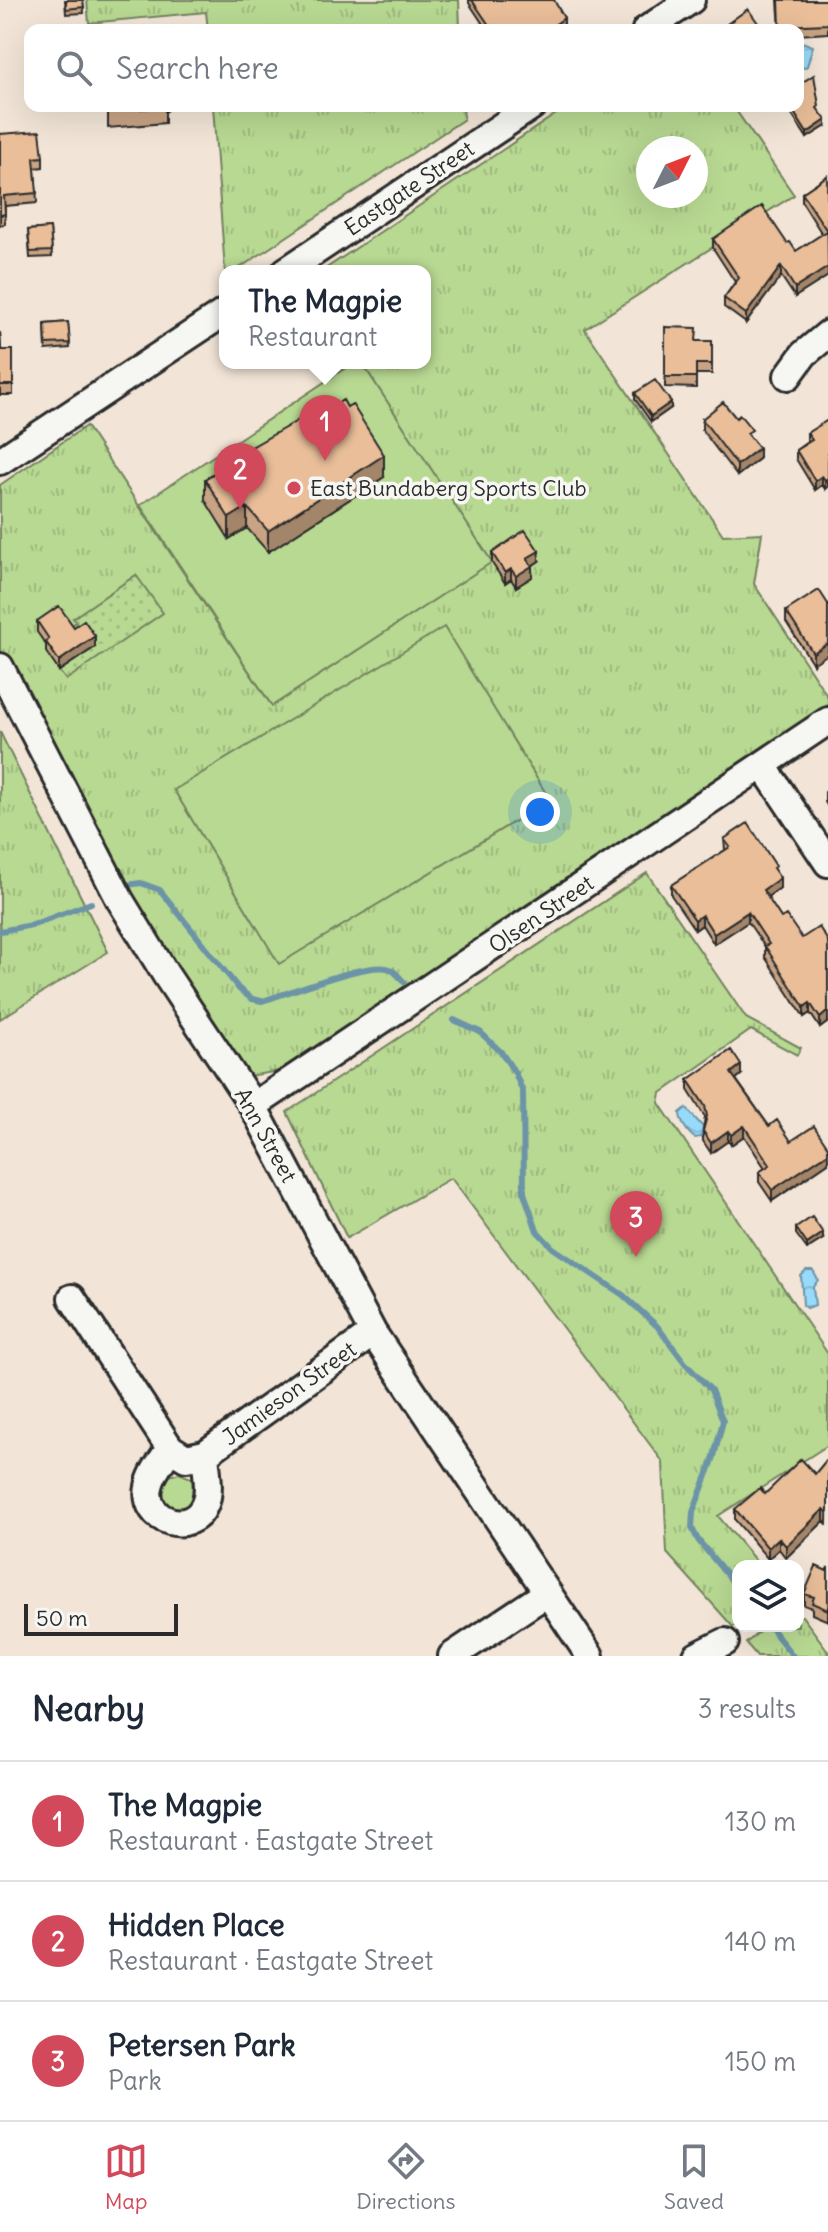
<!DOCTYPE html>
<html lang="en">
<head>
<meta charset="utf-8">
<style>
  :root { --surface:#fff; --page:#f6f6f7; --text:#1f2937; --muted:#747a83; --line:#e0e1e3; --accent:#d1495b }
  body { margin:0; font-family:Delius,sans-serif; background:var(--page); color:var(--text) }
  .controls { position:absolute; right:24px; bottom:24px; display:grid; overflow:hidden; border-radius:16px; box-shadow:0 8px 32px #0002 }
  .controls button { width:72px; height:72px; display:grid; place-items:center; padding:0; border:0; border-bottom:2px solid var(--line); background:var(--surface); color:var(--text); font:40px sans-serif }
  .compass { position:absolute; left:636px; top:136px; width:72px; height:72px; border-radius:50%; background:var(--surface); box-shadow:0 8px 32px #0002; rotate:48deg }
  .scale { position:absolute; left:24px; bottom:20px; width:154px; box-sizing:border-box; padding-left:8px; border:4px solid #2b2b2b; border-top:0; font-size:22px; line-height:28px; white-space:nowrap; color:#2b2b2b; -webkit-text-stroke:6px #f6f6f2; paint-order:stroke }
  .you { position:absolute; left:540px; top:812px; width:28px; height:28px; margin:-20px; border:6px solid #fff; border-radius:50%; background:#1a73e8; box-shadow:0 0 0 12px #1a73e833 }
  .badge { display:grid; place-items:center; width:52px; height:52px; border-radius:50%; background:var(--accent); color:#fff; font-size:26px; font-weight:700 }
  .pin { position:absolute; translate:-50% -66px; filter:drop-shadow(0 2px 4px #0008) }
  .pin::after { content:''; position:absolute; top:42px; width:28px; height:24px; background:inherit; clip-path:polygon(0 0,100% 0,50% 100%) }
  .popup { position:absolute; left:219px; top:265px; width:212px; height:104px; box-sizing:border-box; display:grid; place-content:center; border-radius:16px; background:var(--surface); filter:drop-shadow(0 2px 6px #0005); font-size:26px; white-space:nowrap; color:var(--muted) }
  .popup b { font-size:30px; color:var(--text) }
  .popup::after { content:''; position:absolute; left:50%; top:100%; margin-left:-16px; border:16px solid transparent; border-top-color:var(--surface) }
  .list { margin:0; padding:0; list-style:none }
  h2 { display:flex; justify-content:space-between; align-items:center; height:104px; margin:0; padding:0 32px; font-size:34px }
  h2 small { font-size:26px; font-weight:400; color:var(--muted) }
  .list li { display:grid; grid-template-columns:52px 1fr auto; gap:24px; align-items:center; box-sizing:border-box; height:120px; padding:0 32px; border-top:2px solid var(--line) }
  .list b { display:block; font-size:30px; white-space:nowrap }
  .list p { margin:0; font-size:26px; white-space:nowrap; color:var(--muted) }
  .list em { font-size:26px; font-style:normal; color:var(--muted) }
  .icon { flex:none; width:44px; height:44px; fill:none; stroke:currentColor; stroke-width:2; stroke-linecap:round; stroke-linejoin:round }
  .map { position:relative; flex:none; width:828px; height:1656px; overflow:hidden }
  .search { position:absolute; background:var(--surface); box-shadow:0 8px 32px #0002; left:24px; right:24px; top:24px; height:88px; display:flex; align-items:center; gap:20px; box-sizing:border-box; padding:0 28px; border-radius:16px; color:var(--muted); font-size:30px }
  .sheet { height:464px; background:var(--surface) }
  nav { display:flex; justify-content:space-around; align-items:center; box-sizing:border-box; height:112px; border-top:2px solid var(--line); background:var(--surface); font-size:22px; color:var(--muted) }
  nav a { display:grid; justify-items:center; gap:4px }
  nav .on { color:var(--accent) }
  .map>svg:first-child { display:block }
</style>
</head>
<body>
<div class="map">
<svg width="828" height="1656" viewBox="0 0 828 1656">
  <defs>
    <pattern id="grass-tufts" width="24" height="20" patternUnits="userSpaceOnUse" patternTransform="scale(2)"><rect width="24" height="20" fill="#b8d992"/><path d="M3 7l-1-3M5 7V3M7 7l1-3M15 17l-1-3M17 17v-4M19 17l1-3" fill="none" stroke="#9eba7e"/></pattern>
    <pattern id="garden-dots" width="8" height="8" patternUnits="userSpaceOnUse" patternTransform="scale(2)"><rect width="8" height="8" fill="#b8d992"/><path d="M2 2h.1M6 6h.1" fill="none" stroke="#9eba7e" stroke-width="1.8" stroke-linecap="round"/></pattern>
    <pattern id="water-waves" width="16" height="10" patternUnits="userSpaceOnUse" patternTransform="scale(2)"><rect width="16" height="10" fill="#98dafa"/><path d="M0 5q4-4 8 0t8 0" fill="none" stroke="#83bbd6"/></pattern>
  </defs>
  <rect width="100%" height="100%" fill="#f2e5d7"/>
  <filter id="ink" filterUnits="userSpaceOnUse"><feTurbulence type="fractalNoise" baseFrequency=".0125" numOctaves="2"/><feDisplacementMap in="SourceGraphic" scale="16" xChannelSelector="R" yChannelSelector="G"/><feConvolveMatrix kernelMatrix="1 2 1 2 8 2 1 2 1" color-interpolation-filters="sRGB"/></filter>
  <g filter="url(#ink)">
    <path fill="url(#grass-tufts)" stroke="#72825e" stroke-width="2" fill-rule="evenodd" d="M 87,0 L 459,0 L 460,30 L 208,30 L 206,12 L 89,23 Z
      M 213,106 L 463,106 L 464,119 L 235,271 L 225,271 Z
      M 568,106 L 733,106 L 794,195 L 585,329 L 723,535 L 762,533 L 754,584 L 828,697 L 828,705 L 285,1070 L 249,1076 L 244,1074 L 201,1014 L 85,815 L 0,649 L 0,485 L 86,426 L 272,706 L 491,562 L 362,363 L 425,363 L 425,271 L 322,271 ZM 648,148 L 696,148 L 696,196 L 648,196 Z
      M 0,732 L 108,952 L 0,1019 Z
      M 647,873 L 746,1018 L 801,1048 L 797,1055 L 751,1030 L 661,1093 L 659,1103 L 828,1354 L 828,1445 L 718,1516 L 760,1566 L 738,1566 L 738,1623 L 733,1627 L 667,1553 L 663,1462 L 451,1178 L 347,1238 L 287,1112 Z
      M 179,1473 L 191,1478 L 198,1488 L 188,1511 L 163,1507 L 159,1488 L 166,1477 Z
      M 798,1616 L 802,1616 L 828,1651 L 828,1656 L 757,1656 L 746,1643 L 766,1626 L 798,1626 Z"/>
    <path fill="url(#garden-dots)" stroke="#72825e" stroke-width="2" d="M 136,575 L 163,613 L 66,680 L 59,671 L 95,647 L 68,628 L 76,622 L 73,618 Z"/>
    <path fill="#b8d992" stroke="#72825e" stroke-width="2" d="M 353,363 L 362,363 L 492,562 L 272,706 L 140,505 Z
      M 444,627 L 550,800 L 279,964 L 174,790 Z"/>
    <path fill="url(#water-waves)" stroke="#6c94a7" stroke-width="2" d="M 802,42 L 813,46 L 807,66 L 804,68 L 798,66 Z
      M 686,1108 L 703,1127 L 701,1137 L 695,1138 C 688,1134 680,1121 680,1113 Z
      M 806,1271 L 813,1271 L 818,1280 L 813,1287 L 815,1305 L 807,1308 L 803,1305 L 801,1276 Z"/>
    <g fill="none" stroke-linecap="round" stroke-linejoin="round">
      <path stroke="#6c94a7" stroke-width="6" d="M 127,885 L 141,883 L 160,890 L 239,989 L 252,999 L 262,1001 C 287,994 370,960 390,969 C 395,971 400,978 404,982
        M 0,931 L 32,925 L 91,903
        M 454,1020 L 480,1032 L 501,1052 L 515,1073 L 523,1092 L 524,1193 L 537,1231 L 553,1248 L 623,1295 L 657,1326 L 685,1363 L 711,1390 L 723,1421 L 713,1460 L 693,1512 L 692,1528 L 698,1540 L 738,1588
        M 769,1626 L 793,1656"/>
      <g stroke="#2b2b2b" stroke-width="32">
        <path id="minor" d="M 646,30 L 691,0
          M 286,271 L 532,106
          M 788,376 L 804,354 L 828,334
          M 0,461 L 225,312
          M 0,667 L 120,900 L 166,975 L 253,1106 L 373,1333 L 590,1656
          M 763,766 L 828,863
          M 253,1106 L 828,721
          M 72,1298 L 170,1448 L 186,1458 L 205,1454 L 373,1333
          M 170,1448 C 163,1460 151,1473 149,1487 C 142,1522 192,1537 205,1504 C 211,1489 206,1470 205,1454
          M 452,1656 L 547,1593
          M 697,1656 L 725,1642"/>
      </g>
      <use href="#minor" stroke="#f6f6f2" stroke-width="26"/>
    </g>
    <path fill="#c8a384" stroke="#2b2b2b" stroke-width="2" d="M 65,0 L 83,0 L 84,13 L 66,14 Z
      M 469,0 L 554,0 L 564,26 L 558,30 L 487,30 L 469,3 Z
      M 778,0 L 828,0 L 828,33 L 798,35 L 798,30 L 780,30 Z
      M 96,106 L 173,106 L 165,112 L 165,123 L 108,128 L 108,109 L 96,110 Z
      M 786,106 L 798,106 L 819,111 L 826,126 L 807,138 Z
      M 0,134 L 43,157 L 43,167 L 35,168 L 37,203 L 5,206 L 5,224 L 0,225 Z
      M 827,176 L 828,276 L 795,297 L 781,276 L 746,323 L 724,307 L 724,298 L 735,282 L 713,248 L 713,239 L 787,243 L 796,251 L 822,234 L 802,202 L 802,193 Z
      M 50,228 L 52,257 L 30,258 L 28,230 Z
      M 68,322 L 70,348 L 46,350 L 45,324 Z
      M 665,327 L 697,341 L 712,341 L 712,374 L 696,374 L 696,388 L 665,387 Z
      M 0,332 L 1,350 L 13,350 L 13,395 L 0,395 Z
      M 635,393 L 671,408 L 651,422 L 635,399 Z
      M 702,419 L 759,459 L 737,476 L 702,430 Z
      M 828,420 L 825,489 L 822,485 L 815,490 L 796,459 L 796,450 L 807,442 L 807,433 Z
      M 307,422 L 384,477 L 268,552 L 247,528 L 229,539 L 205,500 L 205,479 L 220,469 L 220,465 Z
      M 492,553 L 539,561 L 532,566 L 532,577 L 516,587 L 511,579 L 505,583 L 492,563 Z
      M 828,604 L 813,664 L 786,622 L 786,611 Z
      M 37,621 L 74,627 L 95,647 L 59,671 L 46,652 L 46,645 L 37,632 Z
      M 828,790 L 828,807 L 825,802 L 825,792 Z
      M 724,839 L 776,872 L 780,888 L 767,897 L 781,918 L 802,938 L 828,941 L 828,1022 L 820,1028 L 810,1013 L 804,1017 L 765,957 L 765,947 L 748,922 L 714,944 L 702,925 L 695,930 L 671,895 L 671,885 L 725,850 Z
      M 741,1075 L 736,1079 L 769,1126 L 791,1141 L 828,1147 L 828,1163 L 772,1201 L 759,1182 L 759,1172 L 765,1168 L 744,1136 L 731,1145 L 728,1141 L 711,1153 L 703,1141 L 703,1131 L 705,1117 L 688,1090 L 688,1080 Z
      M 796,1228 L 823,1239 L 807,1249 L 796,1234 Z
      M 828,1458 L 827,1524 L 824,1521 L 786,1558 L 779,1549 L 768,1559 L 735,1520 L 735,1509 L 765,1494 L 815,1474 Z
      M 828,1567 L 828,1621 L 812,1614 L 812,1608 L 804,1605 L 804,1594 L 827,1571 Z"/>
    <path fill="#a3856b" stroke="#2b2b2b" stroke-width="2" d="M 564,18 L 564,26 L 558,30 L 547,30 Z
      M 161,106 L 173,106 L 165,112 L 165,107 Z
      M 826,120 L 826,126 L 807,138 L 807,133 Z
      M 781,266 L 781,276 L 746,323 L 746,314 Z
      M 828,267 L 828,276 L 795,297 L 795,288 Z
      M 671,402 L 671,408 L 651,422 L 651,416 Z
      M 759,448 L 759,459 L 737,476 L 737,465 Z
      M 384,455 L 384,477 L 268,552 L 268,531 Z
      M 822,476 L 822,485 L 815,490 L 815,481 Z
      M 828,478 L 828,487 L 825,489 L 825,480 Z
      M 247,507 L 247,528 L 229,539 L 229,518 Z
      M 539,551 L 539,561 L 527,569 L 527,558 Z
      M 532,566 L 532,577 L 516,587 L 516,576 Z
      M 511,569 L 511,579 L 505,583 L 505,573 Z
      M 95,636 L 95,647 L 59,671 L 59,661 Z
      M 828,643 L 828,654 L 813,664 L 813,653 Z
      M 780,878 L 780,888 L 763,900 L 763,890 Z
      M 748,912 L 748,922 L 714,944 L 714,934 Z
      M 702,915 L 702,925 L 695,930 L 695,920 Z
      M 810,1003 L 810,1013 L 804,1017 L 804,1007 Z
      M 828,1011 L 828,1022 L 820,1028 L 820,1018 Z
      M 741,1065 L 741,1075 L 731,1083 L 731,1073 Z
      M 744,1126 L 744,1136 L 731,1145 L 731,1135 Z
      M 728,1131 L 728,1141 L 711,1153 L 711,1143 Z
      M 828,1153 L 828,1163 L 772,1201 L 772,1190 Z
      M 823,1233 L 823,1239 L 807,1249 L 807,1244 Z
      M 824,1509 L 824,1521 L 786,1558 L 786,1546 Z
      M 779,1538 L 779,1549 L 768,1559 L 768,1548 Z"/>
    <path fill="#e9be99" stroke="#2b2b2b" stroke-width="2" d="M 66,0 L 83,0 L 84,7 L 66,9 Z
      M 472,0 L 554,0 L 564,18 L 547,30 L 488,30 L 491,28 Z
      M 779,0 L 828,0 L 828,24 L 780,26 Z
      M 748,9 L 763,30 L 729,30 L 730,29 L 727,24 Z
      M 814,75 L 819,106 L 817,108 L 826,120 L 807,133 L 790,106 L 798,106 L 798,85 Z
      M 109,106 L 165,106 L 165,107 L 108,111 Z
      M 40,131 L 43,157 L 34,158 L 37,193 L 4,196 L 5,214 L 0,215 L 0,134 Z
      M 827,176 L 828,267 L 795,288 L 781,266 L 746,314 L 724,298 L 739,278 L 713,239 L 762,206 L 787,243 L 790,242 L 796,251 L 827,231 L 802,193 Z
      M 50,228 L 52,251 L 30,252 L 28,230 Z
      M 68,322 L 70,343 L 46,344 L 45,324 Z
      M 665,327 L 697,328 L 696,341 L 712,341 L 712,364 L 696,364 L 696,377 L 665,377 Z
      M 0,332 L 1,350 L 13,350 L 13,385 L 0,385 Z
      M 655,380 L 671,402 L 651,416 L 635,393 Z
      M 343,400 L 347,407 L 352,404 L 384,455 L 268,531 L 247,507 L 229,518 L 205,479 L 222,468 L 220,465 L 304,417 L 307,422 Z
      M 723,402 L 736,418 L 740,415 L 752,430 L 747,433 L 759,448 L 737,465 L 702,419 Z
      M 828,420 L 828,478 L 825,480 L 822,476 L 815,481 L 796,450 L 812,440 L 807,433 Z
      M 525,530 L 539,551 L 527,558 L 532,566 L 516,576 L 511,569 L 505,573 L 492,553 Z
      M 819,590 L 828,604 L 828,643 L 813,653 L 786,611 Z
      M 59,606 L 74,627 L 84,620 L 95,636 L 59,661 L 46,642 L 49,639 L 37,621 Z
      M 748,823 L 776,866 L 773,868 L 780,878 L 763,890 L 781,918 L 786,915 L 802,938 L 819,927 L 828,941 L 828,1011 L 820,1018 L 810,1003 L 804,1007 L 765,946 L 769,944 L 748,912 L 714,934 L 702,915 L 695,920 L 671,885 L 730,847 L 724,839 Z
      M 731,1050 L 741,1065 L 731,1073 L 769,1126 L 777,1120 L 791,1141 L 814,1126 L 828,1147 L 828,1153 L 772,1190 L 759,1172 L 770,1165 L 744,1126 L 731,1135 L 728,1131 L 711,1143 L 703,1131 L 707,1116 L 705,1106 L 688,1080 Z
      M 812,1217 L 823,1233 L 807,1244 L 796,1228 Z
      M 828,1458 L 828,1511 L 827,1512 L 824,1509 L 786,1546 L 779,1538 L 768,1548 L 735,1509 L 760,1488 L 765,1494 L 801,1459 L 815,1474 Z
      M 816,1566 L 827,1571 L 828,1567 L 828,1610 L 812,1603 L 814,1597 L 804,1594 Z"/>
  </g>
  <circle fill="#d1495b" stroke="#f6f6f2" stroke-width="3" cx="294" cy="488" r="8"/>
  <g text-anchor="middle" stroke-width="7" stroke-linejoin="round" paint-order="stroke">
    <g font-size="22" fill="#2b2b2b" stroke="#f6f6f2">
      <text transform="translate(409 188) rotate(-34)" y="8">Eastgate Street</text>
      <text transform="translate(541 914) rotate(-34)" y="8">Olsen Street</text>
      <text transform="translate(266 1135) rotate(61)" y="8">Ann Street</text>
      <text transform="translate(289 1393) rotate(-36)" y="8">Jamieson Street</text>
    </g>
    <g font-size="22" fill="#2b2b2b" stroke="#f6f6f2" text-anchor="start">
      <text x="310" y="496">East Bundaberg Sports Club</text>
    </g>
  </g>
</svg>
<div class="controls">
<button><svg class="icon" aria-label="layers" viewBox="0 0 24 24"><path d="M12 4l9 5-9 5-9-5zM3 14l9 5 9-5"/></svg></button>
</div>
<svg class="compass" viewBox="-18 -18 36 36"><path d="M0-13l5 13h-10z" fill="#e53935"/><path d="M0 13l5-13h-10z" fill="#747a83"/></svg>
<div class="scale">50 m</div>
<div class="you"></div>
<div class="pin badge" style="left:325px;top:461px">1</div>
<div class="popup"><b>The Magpie</b>Restaurant</div>
<div class="pin badge" style="left:240px;top:509px">2</div>
<div class="pin badge" style="left:636px;top:1257px">3</div>
<div class="search"><svg class="icon" aria-label="search" viewBox="0 0 24 24"><circle cx="10" cy="10" r="6"/><path d="M15 15l6 6"/></svg>Search here</div>
</div>
<section class="sheet">
<h2>Nearby<small>3 results</small></h2>
<ul class="list">
<li><span class="badge">1</span><div><b>The Magpie</b><p>Restaurant · Eastgate Street</p></div><em>130 m</em></li>
<li><span class="badge">2</span><div><b>Hidden Place</b><p>Restaurant · Eastgate Street</p></div><em>140 m</em></li>
<li><span class="badge">3</span><div><b>Petersen Park</b><p>Park</p></div><em>150 m</em></li>
</ul>
</section>
<nav>
<a class="on"><svg class="icon" aria-label="map" viewBox="0 0 24 24"><path d="M3 6l6-2 6 2 6-2v14l-6 2-6-2-6 2zM9 4v14M15 6v14"/></svg>Map</a>
<a><svg class="icon" aria-label="directions" viewBox="0 0 24 24"><path d="M12 3l9 9-9 9-9-9zM9 14v-3h6M13 9l2 2-2 2"/></svg>Directions</a>
<a><svg class="icon" aria-label="saved" viewBox="0 0 24 24"><path d="M7 4h10v16l-5-4-5 4z"/></svg>Saved</a>
</nav>
</body>
</html>
